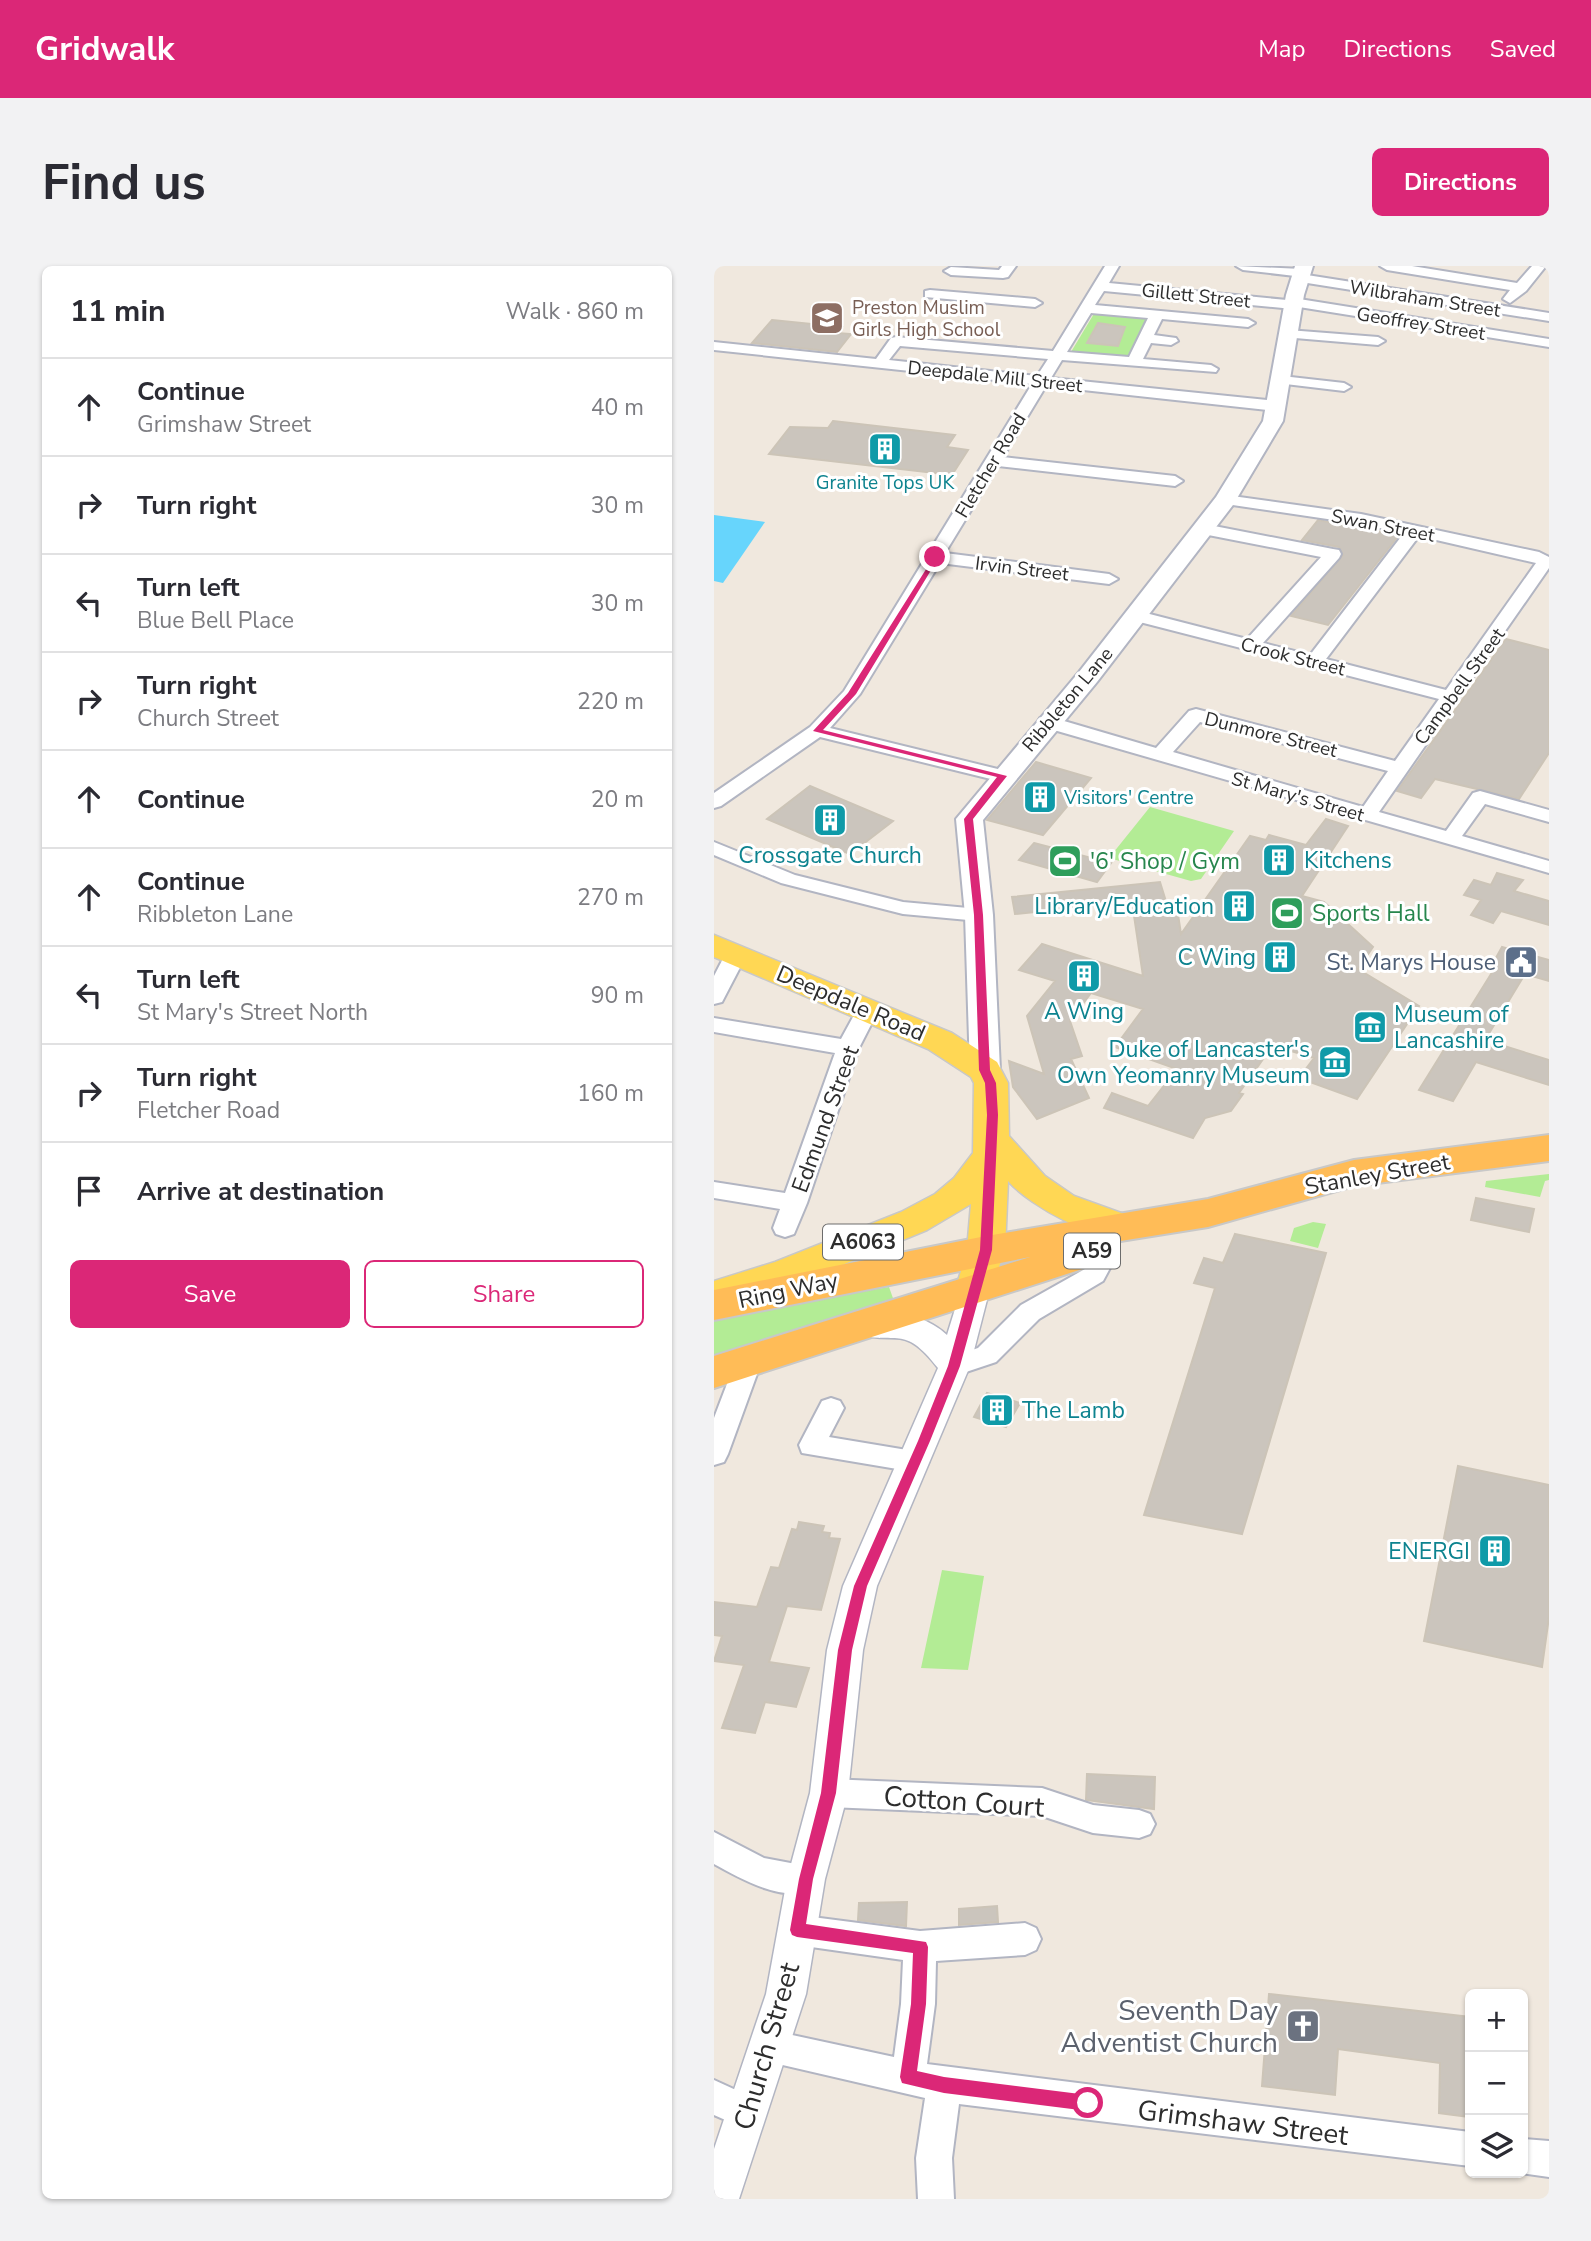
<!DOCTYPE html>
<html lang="en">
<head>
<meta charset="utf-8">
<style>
  :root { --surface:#fff; --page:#f2f2f3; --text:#2b2b33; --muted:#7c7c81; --line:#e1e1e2; --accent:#db2777 }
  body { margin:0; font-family:"Nunito Sans",sans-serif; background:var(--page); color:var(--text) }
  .controls { position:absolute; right:21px; bottom:21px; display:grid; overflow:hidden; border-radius:10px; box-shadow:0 2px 5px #0004 }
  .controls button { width:63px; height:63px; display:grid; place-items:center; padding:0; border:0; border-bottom:2px solid var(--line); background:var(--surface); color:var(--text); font:35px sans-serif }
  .stop { position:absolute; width:21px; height:21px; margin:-16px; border:5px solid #db2777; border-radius:50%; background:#fff }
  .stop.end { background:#db2777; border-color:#fff; box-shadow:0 2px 7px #0008 }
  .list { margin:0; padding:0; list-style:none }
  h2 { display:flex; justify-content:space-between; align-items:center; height:91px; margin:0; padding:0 28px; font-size:30px }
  h2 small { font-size:23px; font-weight:400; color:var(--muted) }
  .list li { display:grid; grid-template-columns:46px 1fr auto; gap:21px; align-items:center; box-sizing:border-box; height:98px; padding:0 28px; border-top:2px solid var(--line) }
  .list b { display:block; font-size:26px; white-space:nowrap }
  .list p { margin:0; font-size:23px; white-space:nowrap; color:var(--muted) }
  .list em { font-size:23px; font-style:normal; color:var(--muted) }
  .actions { display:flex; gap:14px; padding:21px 28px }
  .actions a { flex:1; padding:16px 0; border:2px solid var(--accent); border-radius:10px; text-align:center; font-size:24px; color:var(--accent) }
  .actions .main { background:var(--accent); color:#fff }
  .icon { flex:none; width:38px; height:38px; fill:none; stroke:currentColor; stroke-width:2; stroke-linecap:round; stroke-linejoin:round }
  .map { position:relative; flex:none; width:835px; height:1933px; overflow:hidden; border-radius:10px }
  header { display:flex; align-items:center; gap:42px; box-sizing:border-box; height:98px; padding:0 35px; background:var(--accent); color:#fff }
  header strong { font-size:33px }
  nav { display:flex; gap:38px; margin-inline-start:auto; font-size:24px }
  .intro { display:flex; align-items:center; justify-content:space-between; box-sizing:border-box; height:168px; padding:0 42px }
  h1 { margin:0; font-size:49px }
  .button { padding:18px 32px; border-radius:10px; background:var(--accent); color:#fff; font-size:24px; font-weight:700 }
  main { display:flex; gap:42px; padding:0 42px }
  aside { flex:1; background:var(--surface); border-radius:10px; box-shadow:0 2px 5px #0004 }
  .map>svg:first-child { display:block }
</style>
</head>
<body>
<header>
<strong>Gridwalk</strong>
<nav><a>Map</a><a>Directions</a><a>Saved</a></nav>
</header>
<div class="intro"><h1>Find us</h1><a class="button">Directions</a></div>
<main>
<aside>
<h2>11 min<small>Walk · 860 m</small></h2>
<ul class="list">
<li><svg class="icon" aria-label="ahead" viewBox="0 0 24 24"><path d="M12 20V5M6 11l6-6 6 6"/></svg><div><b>Continue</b><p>Grimshaw Street</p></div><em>40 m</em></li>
<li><svg class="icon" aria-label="right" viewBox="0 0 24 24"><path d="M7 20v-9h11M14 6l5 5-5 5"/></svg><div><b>Turn right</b></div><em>30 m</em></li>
<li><svg class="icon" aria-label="left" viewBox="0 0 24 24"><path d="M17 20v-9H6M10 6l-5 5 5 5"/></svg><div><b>Turn left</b><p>Blue Bell Place</p></div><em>30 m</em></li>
<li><svg class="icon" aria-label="right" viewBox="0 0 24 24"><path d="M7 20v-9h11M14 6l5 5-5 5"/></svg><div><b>Turn right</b><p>Church Street</p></div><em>220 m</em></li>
<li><svg class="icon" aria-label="ahead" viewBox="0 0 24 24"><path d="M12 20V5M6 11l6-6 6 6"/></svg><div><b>Continue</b></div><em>20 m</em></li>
<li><svg class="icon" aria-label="ahead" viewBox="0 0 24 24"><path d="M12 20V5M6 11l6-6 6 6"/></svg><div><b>Continue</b><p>Ribbleton Lane</p></div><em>270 m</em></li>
<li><svg class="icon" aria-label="left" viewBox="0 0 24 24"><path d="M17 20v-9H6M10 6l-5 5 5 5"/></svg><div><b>Turn left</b><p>St Mary's Street North</p></div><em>90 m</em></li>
<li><svg class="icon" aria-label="right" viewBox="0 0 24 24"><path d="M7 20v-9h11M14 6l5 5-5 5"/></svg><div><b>Turn right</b><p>Fletcher Road</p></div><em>160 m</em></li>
<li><svg class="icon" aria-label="arrive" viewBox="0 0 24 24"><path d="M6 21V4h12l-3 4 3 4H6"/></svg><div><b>Arrive at destination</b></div></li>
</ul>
<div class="actions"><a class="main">Save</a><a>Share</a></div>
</aside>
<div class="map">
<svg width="835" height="1933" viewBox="0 0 835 1933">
  <rect width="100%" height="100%" fill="#f0e8de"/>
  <path fill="#b3ec95" d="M 381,46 L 434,52 L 413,91 L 357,86 Z
    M 436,541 L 520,565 L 487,613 L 477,615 L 395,592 Z
    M 835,908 L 835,914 L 831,915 L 826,931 L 771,921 L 772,915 Z
    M 599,956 L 612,958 L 604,982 L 576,975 L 580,962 Z
    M 175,1021 L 180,1035 L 0,1091 L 0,1050 Z
    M 228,1304 L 270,1310 L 254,1404 L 207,1402 Z"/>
  <path fill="#67d5fc" d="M 0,249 L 51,256 L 9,317 L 0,315 Z"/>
  <path fill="#cbc5bd" stroke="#ccc4b7" stroke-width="2" d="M 58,54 L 128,61 L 123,67 L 137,68 L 123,86 L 38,77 Z
    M 384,57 L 411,61 L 404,80 L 373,77 Z
    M 119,155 L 241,169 L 233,181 L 254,184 L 238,209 L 55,188 L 76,161 L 114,162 Z
    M 604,254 L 685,269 L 614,359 L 577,350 L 629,289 L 625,281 L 588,274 Z
    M 792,373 L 835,384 L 835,487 L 805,533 L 721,513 L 707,532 L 683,525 Z
    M 322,496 L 377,512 L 329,569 L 273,554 Z
    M 96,520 L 179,555 L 136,588 L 53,553 Z
    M 612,553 L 634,560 L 588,630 L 610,636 L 659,681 L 644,703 L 705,740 L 643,833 L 585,812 L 600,792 L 564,781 L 557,791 L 552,789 L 525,827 L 529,828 L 517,845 L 491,852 L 479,872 L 390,842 L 398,827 L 434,840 L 463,803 L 401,781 L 429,743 L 377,727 L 356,755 L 368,790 L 357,793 L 375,832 L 323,853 L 299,821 L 295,795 L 330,808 L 313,750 L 341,715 L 305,704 L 328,678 L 429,710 L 418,636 L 301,648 L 298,631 L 446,616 L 454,642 L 463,642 L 467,668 L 536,570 L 552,574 L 555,569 L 592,579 Z
    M 320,577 L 397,597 L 383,616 L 305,594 Z
    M 783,607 L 809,614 L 800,625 L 835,635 L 835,659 L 787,645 L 779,657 L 757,649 L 767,634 L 750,629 L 760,614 L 777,619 Z
    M 788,681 L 835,694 L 835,715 L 811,708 L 771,774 L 835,794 L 835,819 L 762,796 L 739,835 L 705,824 L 782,700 L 778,699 Z
    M 762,932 L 820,943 L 815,966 L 757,954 Z
    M 521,968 L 612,987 L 528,1268 L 430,1249 L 501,1022 L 480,1017 L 490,992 L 509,997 Z
    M 273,1127 L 306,1137 L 292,1161 L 260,1151 Z
    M 744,1200 L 835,1219 L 835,1351 L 828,1401 L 710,1375 Z
    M 85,1256 L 110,1260 L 108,1266 L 116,1267 L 115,1272 L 126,1273 L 107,1344 L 73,1340 L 55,1396 L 95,1402 L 82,1441 L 51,1436 L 41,1467 L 8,1462 L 30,1399 L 0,1395 L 8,1370 L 0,1369 L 0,1336 L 43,1341 L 57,1301 L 65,1302 L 78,1263 L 83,1264 Z
    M 373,1508 L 441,1511 L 440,1543 L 372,1534 Z
    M 193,1636 L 192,1660 L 144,1654 L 145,1637 Z
    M 283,1640 L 284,1656 L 245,1659 L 245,1643 Z
    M 555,1728 L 756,1751 L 756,1851 L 725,1847 L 726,1797 L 624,1783 L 621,1829 L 548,1820 Z"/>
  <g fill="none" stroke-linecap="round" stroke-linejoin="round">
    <g stroke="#b2b5c2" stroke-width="4">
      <path id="minor" d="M 288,0 L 302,0 L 294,11 L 289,12 L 237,9 L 230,5 L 237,1 L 285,4 Z
        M 391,0 L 405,0 L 395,17 L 573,34 L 579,32 L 835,73 L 835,81 L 585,41 L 579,43 L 390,25 L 381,39 L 534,53 L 541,57 L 534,61 L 448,53 L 440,69 L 462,72 L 464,75 L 457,79 L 437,77 L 429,93 L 497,99 L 504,103 L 502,106 L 348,94 L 337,112 L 562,135 L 570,140 L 562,145 L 332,120 L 289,191 L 461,210 L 469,215 L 461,220 L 284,200 L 231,287 L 395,308 L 404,313 L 395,318 L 226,297 L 146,428 L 116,462 L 296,506 L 299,510 L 296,514 L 289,516 L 106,471 L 7,540 L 0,542 L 0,527 L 96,461 L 130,425 L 318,118 L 0,84 L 0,76 L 162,93 L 177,72 L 182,71 L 339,85 ZM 377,47 L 434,52 L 415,91 L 353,86 ZM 186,80 L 334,93 L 323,110 L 175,94 Z
        M 522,0 L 588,3 L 593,4 L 593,9 L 835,47 L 835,55 L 587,16 L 582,15 L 581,10 L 529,4 Z
        M 666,0 L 698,0 L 803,17 L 818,0 L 832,0 L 812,25 L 796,37 L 789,33 L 796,24 L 673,4 Z
        M 216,24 L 321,33 L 328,37 L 321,41 L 211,31 L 211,25 Z
        M 574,64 L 664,71 L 671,75 L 664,79 L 569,71 L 567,68 Z
        M 568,110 L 630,117 L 637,121 L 630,125 L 563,117 L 561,114 L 563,111 Z
        M 511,229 L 647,248 L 825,286 L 835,291 L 835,302 L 665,546 L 732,565 L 759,527 L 766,525 L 835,544 L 835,556 L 771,538 L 748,570 L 835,595 L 835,607 L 326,460 L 324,456 L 326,452 L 333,450 L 442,482 L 475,445 L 482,443 L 681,495 L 725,433 L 414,353 L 411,349 L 420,344 L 533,373 L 607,291 L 484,267 L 482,263 L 484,259 L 490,258 L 619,283 L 625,284 L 627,288 L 625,292 L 549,377 L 596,389 L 690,267 L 647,258 L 505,237 L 503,234 ZM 705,270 L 822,297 L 732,424 L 612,393 ZM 486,456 L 674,505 L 649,541 L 459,486 Z
        M 0,576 L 81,609 L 189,636 L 265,643 L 272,644 L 275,649 L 272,654 L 265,655 L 189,648 L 67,617 L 0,589 Z
        M 22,681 L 30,683 L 33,688 L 8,736 L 0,738 L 0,710 L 14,683 Z
        M 153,738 L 161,740 L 164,745 L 145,782 L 93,937 L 80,968 L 71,971 L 62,968 L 59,962 L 66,943 L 0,932 L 0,916 L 71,927 L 121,787 L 0,766 L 0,752 L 127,773 L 145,740 Z
        M 381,976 L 390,979 L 396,1002 L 389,1015 L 325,1053 L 282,1096 L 240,1110 L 231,1107 L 227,1100 L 231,1093 L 264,1082 L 307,1039 L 371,1003 L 369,985 L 372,979 Z
        M 34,1087 L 43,1090 L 47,1097 L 14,1188 L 10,1196 L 0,1199 L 0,1152 L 21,1097 L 25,1090 Z
        M 117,1132 L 126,1135 L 130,1142 L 115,1171 L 211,1187 L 215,1195 L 211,1203 L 201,1206 L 88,1187 L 85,1179 L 108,1135 Z
        M 115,1513 L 328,1522 L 379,1539 L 425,1544 L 436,1548 L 441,1558 L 436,1568 L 425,1572 L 379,1567 L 328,1550 L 115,1541 L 104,1537 L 100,1527 L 104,1517 Z
        M 0,1566 L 50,1592 L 103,1602 L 108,1613 L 103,1624 C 69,1637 29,1614 0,1598 Z
        M 83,1649 L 206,1665 L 311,1657 L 322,1662 L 327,1673 L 322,1684 L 311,1689 L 222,1695 L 221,1738 L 213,1798 L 756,1866 L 756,1900 L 245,1838 L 238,1892 L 240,1933 L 204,1933 L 202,1892 L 211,1832 L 43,1793 L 38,1781 L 43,1769 L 55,1764 L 180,1791 L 187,1738 L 189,1694 L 83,1679 L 72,1675 L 67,1664 L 72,1653 Z
        M 0,1814 L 46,1835 L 51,1847 L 46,1859 L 34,1864 L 0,1849 Z
        M 809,1873 L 835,1875 L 835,1911 L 807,1907 Z"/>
    </g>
    <g stroke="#b2b5c2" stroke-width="3">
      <path id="tertiary" d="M 261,1011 L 272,1014 L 276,1022 L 256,1100 L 163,1320 L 149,1384 L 134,1527 L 111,1613 L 92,1728 L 25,1933 L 0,1933 L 0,1883 L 52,1728 L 73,1613 L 96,1527 L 113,1384 L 129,1320 L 224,1102 C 188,1056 184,1081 141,1067 L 136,1059 L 141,1051 C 171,1041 209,1047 233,1069 L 250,1014 Z"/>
    </g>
    <g stroke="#b2b5c2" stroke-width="4">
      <path id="secondary" d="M 581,0 L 599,0 L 590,29 L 569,155 L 519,239 L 383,416 L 269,554 L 279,649 L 286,804 L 282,811 L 271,814 L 260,811 L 256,804 L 251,649 L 242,553 L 365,406 L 502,231 L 549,155 L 572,29 Z"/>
    </g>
    <g stroke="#c8c8c8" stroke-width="3">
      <path id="primary" d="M 0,669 L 238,767 L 283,796 L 294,817 L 295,870 L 331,910 L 360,930 L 421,952 L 426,961 L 421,970 C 387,980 316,940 294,915 L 291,984 L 274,1032 L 261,1036 L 248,1032 L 242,1022 L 253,984 L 257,938 L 213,964 L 87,1016 L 0,1043 L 0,1015 L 61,996 L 187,946 L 221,928 L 240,912 L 259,887 L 260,817 L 257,811 L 214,783 L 0,691 Z"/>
    </g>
    <g stroke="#c8c8c8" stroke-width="4">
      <path id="trunk" d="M 835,869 L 835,895 L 640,920 L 494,961 L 394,977 L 398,985 L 393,995 L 0,1122 L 0,1090 L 316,991 L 0,1054 L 0,1024 L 272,970 L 494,933 L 640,894 Z"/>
    </g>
    <use href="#minor" fill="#fff" fill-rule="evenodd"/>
    <use href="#tertiary" fill="#fff" fill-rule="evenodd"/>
    <use href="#secondary" fill="#fff" fill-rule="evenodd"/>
    <use href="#primary" fill="#ffd754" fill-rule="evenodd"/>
    <use href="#trunk" fill="#ffbc57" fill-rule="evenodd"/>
  </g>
  <path fill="#db2777" d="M 221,289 L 225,291 L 142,428 L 109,464 L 293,510 L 259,553 L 269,649 L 276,804 L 282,817 L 284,849 L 278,984 L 246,1100 L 216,1175 L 153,1320 L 138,1384 L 122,1527 L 99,1613 L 92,1658 L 212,1676 L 214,1681 L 212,1738 L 203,1805 L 230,1811 L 374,1829 L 379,1831 L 382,1837 L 379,1843 L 374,1845 L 230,1827 L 188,1817 L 186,1811 L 197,1738 L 199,1687 L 83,1671 L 78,1669 L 76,1664 L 85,1613 L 107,1527 L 124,1384 L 140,1320 L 204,1175 L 234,1100 L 266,984 L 273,849 L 271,817 L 265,804 L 260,649 L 250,553 L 283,511 L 99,465 L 134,427 Z"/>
  <defs>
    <g id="school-square" transform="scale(1.75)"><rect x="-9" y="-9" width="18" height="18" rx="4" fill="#8d6e63" stroke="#fff"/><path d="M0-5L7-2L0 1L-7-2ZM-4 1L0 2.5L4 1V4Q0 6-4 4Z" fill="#fff"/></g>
    <g id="building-square" transform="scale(1.75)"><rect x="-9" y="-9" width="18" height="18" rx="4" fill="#0f9aa8" stroke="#fff"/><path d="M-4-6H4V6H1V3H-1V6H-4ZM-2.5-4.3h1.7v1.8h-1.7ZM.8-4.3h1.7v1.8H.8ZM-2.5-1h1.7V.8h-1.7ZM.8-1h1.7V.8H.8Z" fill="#fff"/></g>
    <g id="stadium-square" transform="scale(1.75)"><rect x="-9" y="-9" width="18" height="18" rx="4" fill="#2e9e5b" stroke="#fff"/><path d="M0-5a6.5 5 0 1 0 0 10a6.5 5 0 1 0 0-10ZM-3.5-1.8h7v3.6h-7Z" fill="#fff"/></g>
    <g id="civic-square" transform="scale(1.75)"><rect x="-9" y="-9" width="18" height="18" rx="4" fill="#5c6f8a" stroke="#fff"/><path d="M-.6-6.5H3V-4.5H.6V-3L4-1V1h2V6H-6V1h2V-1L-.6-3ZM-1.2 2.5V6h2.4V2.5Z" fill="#fff"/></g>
    <g id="museum-square" transform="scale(1.75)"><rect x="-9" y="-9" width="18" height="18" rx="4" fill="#0f9aa8" stroke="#fff"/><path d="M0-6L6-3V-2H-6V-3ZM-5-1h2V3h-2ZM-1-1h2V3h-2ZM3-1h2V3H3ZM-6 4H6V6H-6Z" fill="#fff"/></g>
    <g id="church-square" transform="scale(1.75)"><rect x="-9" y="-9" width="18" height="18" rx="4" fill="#6b7280" stroke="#fff"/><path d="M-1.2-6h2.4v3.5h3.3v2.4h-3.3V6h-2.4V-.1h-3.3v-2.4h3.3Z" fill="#fff"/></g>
  </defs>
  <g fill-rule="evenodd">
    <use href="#school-square" x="113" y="52"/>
    <use href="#building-square" x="171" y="183"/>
    <use href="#building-square" x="326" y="531"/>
    <use href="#building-square" x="116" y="554"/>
    <use href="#building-square" x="565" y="594"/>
    <use href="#stadium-square" x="351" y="595"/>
    <use href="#building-square" x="525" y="640"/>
    <use href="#stadium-square" x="573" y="647"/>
    <use href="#building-square" x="566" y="691"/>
    <use href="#civic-square" x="807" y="696"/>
    <use href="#building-square" x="370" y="710"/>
    <use href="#museum-square" x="656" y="761"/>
    <use href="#museum-square" x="621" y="796"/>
    <use href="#building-square" x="283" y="1144"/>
    <use href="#building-square" x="781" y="1285"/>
    <use href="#church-square" x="589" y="1760"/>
  </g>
  <g text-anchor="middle" stroke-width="6" stroke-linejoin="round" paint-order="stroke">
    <g font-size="19" fill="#2d2d2d" stroke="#fff">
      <text transform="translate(482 29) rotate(6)" y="7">Gillett Street</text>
      <text transform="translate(711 32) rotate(9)" y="7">Wilbraham Street</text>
      <text transform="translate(707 57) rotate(9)" y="7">Geoffrey Street</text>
      <text transform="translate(281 110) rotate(6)" y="7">Deepdale Mill Street</text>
      <text transform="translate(276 199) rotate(-59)" y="7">Fletcher Road</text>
      <text transform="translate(669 259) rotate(11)" y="7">Swan Street</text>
      <text transform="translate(308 302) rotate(7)" y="7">Irvin Street</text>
      <text transform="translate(579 390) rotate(14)" y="7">Crook Street</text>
      <text transform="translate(745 420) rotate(-54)" y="7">Campbell Street</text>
      <text transform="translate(353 433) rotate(-50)" y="7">Ribbleton Lane</text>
      <text transform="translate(557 468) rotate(14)" y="7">Dunmore Street</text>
      <text transform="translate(584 530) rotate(16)" y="7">St Mary's Street</text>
    </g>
    <g font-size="19" fill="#785e54" stroke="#fff" text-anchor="start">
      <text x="138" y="48">Preston Muslim<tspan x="138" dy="22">Girls High School</tspan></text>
    </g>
    <g font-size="19" fill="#0d838f" stroke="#fff">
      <text x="171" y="223">Granite Tops UK</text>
      <text x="350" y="538" text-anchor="start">Visitors' Centre</text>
    </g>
    <g fill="#fff" stroke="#6c6c6c" stroke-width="2">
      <rect x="109" y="958.5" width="80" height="35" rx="5"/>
      <rect x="350" y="967.5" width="56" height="35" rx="5"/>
    </g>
    <g font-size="21" font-weight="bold" fill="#2d2d2d">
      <text x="149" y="983">A6063</text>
      <text x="378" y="992">A59</text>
    </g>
    <g font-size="23" fill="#0d838f" stroke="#fff" text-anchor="end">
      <text x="116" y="597" text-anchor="middle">Crossgate Church</text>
      <text x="590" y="602" text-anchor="start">Kitchens</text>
      <text x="500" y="648">Library/Education</text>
      <text x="542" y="699">C Wing</text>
      <text x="370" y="753" text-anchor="middle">A Wing</text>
      <text x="680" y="756" text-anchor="start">Museum of<tspan x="680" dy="26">Lancashire</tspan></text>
      <text x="596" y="791">Duke of Lancaster's<tspan x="596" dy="26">Own Yeomanry Museum</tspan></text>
      <text x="308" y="1152" text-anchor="start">The Lamb</text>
      <text x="756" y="1293">ENERGI</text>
    </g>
    <g font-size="23" fill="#27864d" stroke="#fff" text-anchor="start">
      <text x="376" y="603">'6' Shop / Gym</text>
      <text x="598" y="655">Sports Hall</text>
    </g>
    <g font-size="23" fill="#4e5e75" stroke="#fff" text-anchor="end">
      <text x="782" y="704">St. Marys House</text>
    </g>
    <g font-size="23" fill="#2d2d2d" stroke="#fff">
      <text transform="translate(137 737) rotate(23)" y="8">Deepdale Road</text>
      <text transform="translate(111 853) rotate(-70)" y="8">Edmund Street</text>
      <text transform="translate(663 908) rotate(-10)" y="8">Stanley Street</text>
      <text transform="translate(74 1024) rotate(-12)" y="8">Ring Way</text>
    </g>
    <g font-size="28" fill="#2d2d2d" stroke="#fff">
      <text transform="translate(250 1535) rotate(4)" y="10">Cotton Court</text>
      <text transform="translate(52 1780) rotate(-74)" y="10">Church Street</text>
      <text transform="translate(529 1856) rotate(7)" y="10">Grimshaw Street</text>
    </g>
    <g font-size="28" fill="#5b616d" stroke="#fff" text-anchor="end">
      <text x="564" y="1754">Seventh Day<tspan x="564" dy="32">Adventist Church</tspan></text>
    </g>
  </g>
</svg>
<div class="controls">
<button>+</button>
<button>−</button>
<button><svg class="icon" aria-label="layers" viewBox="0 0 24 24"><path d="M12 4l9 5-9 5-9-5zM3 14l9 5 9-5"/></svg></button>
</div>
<div class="stop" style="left:374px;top:1837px"></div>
<div class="stop end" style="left:221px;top:291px"></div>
</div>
</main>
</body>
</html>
